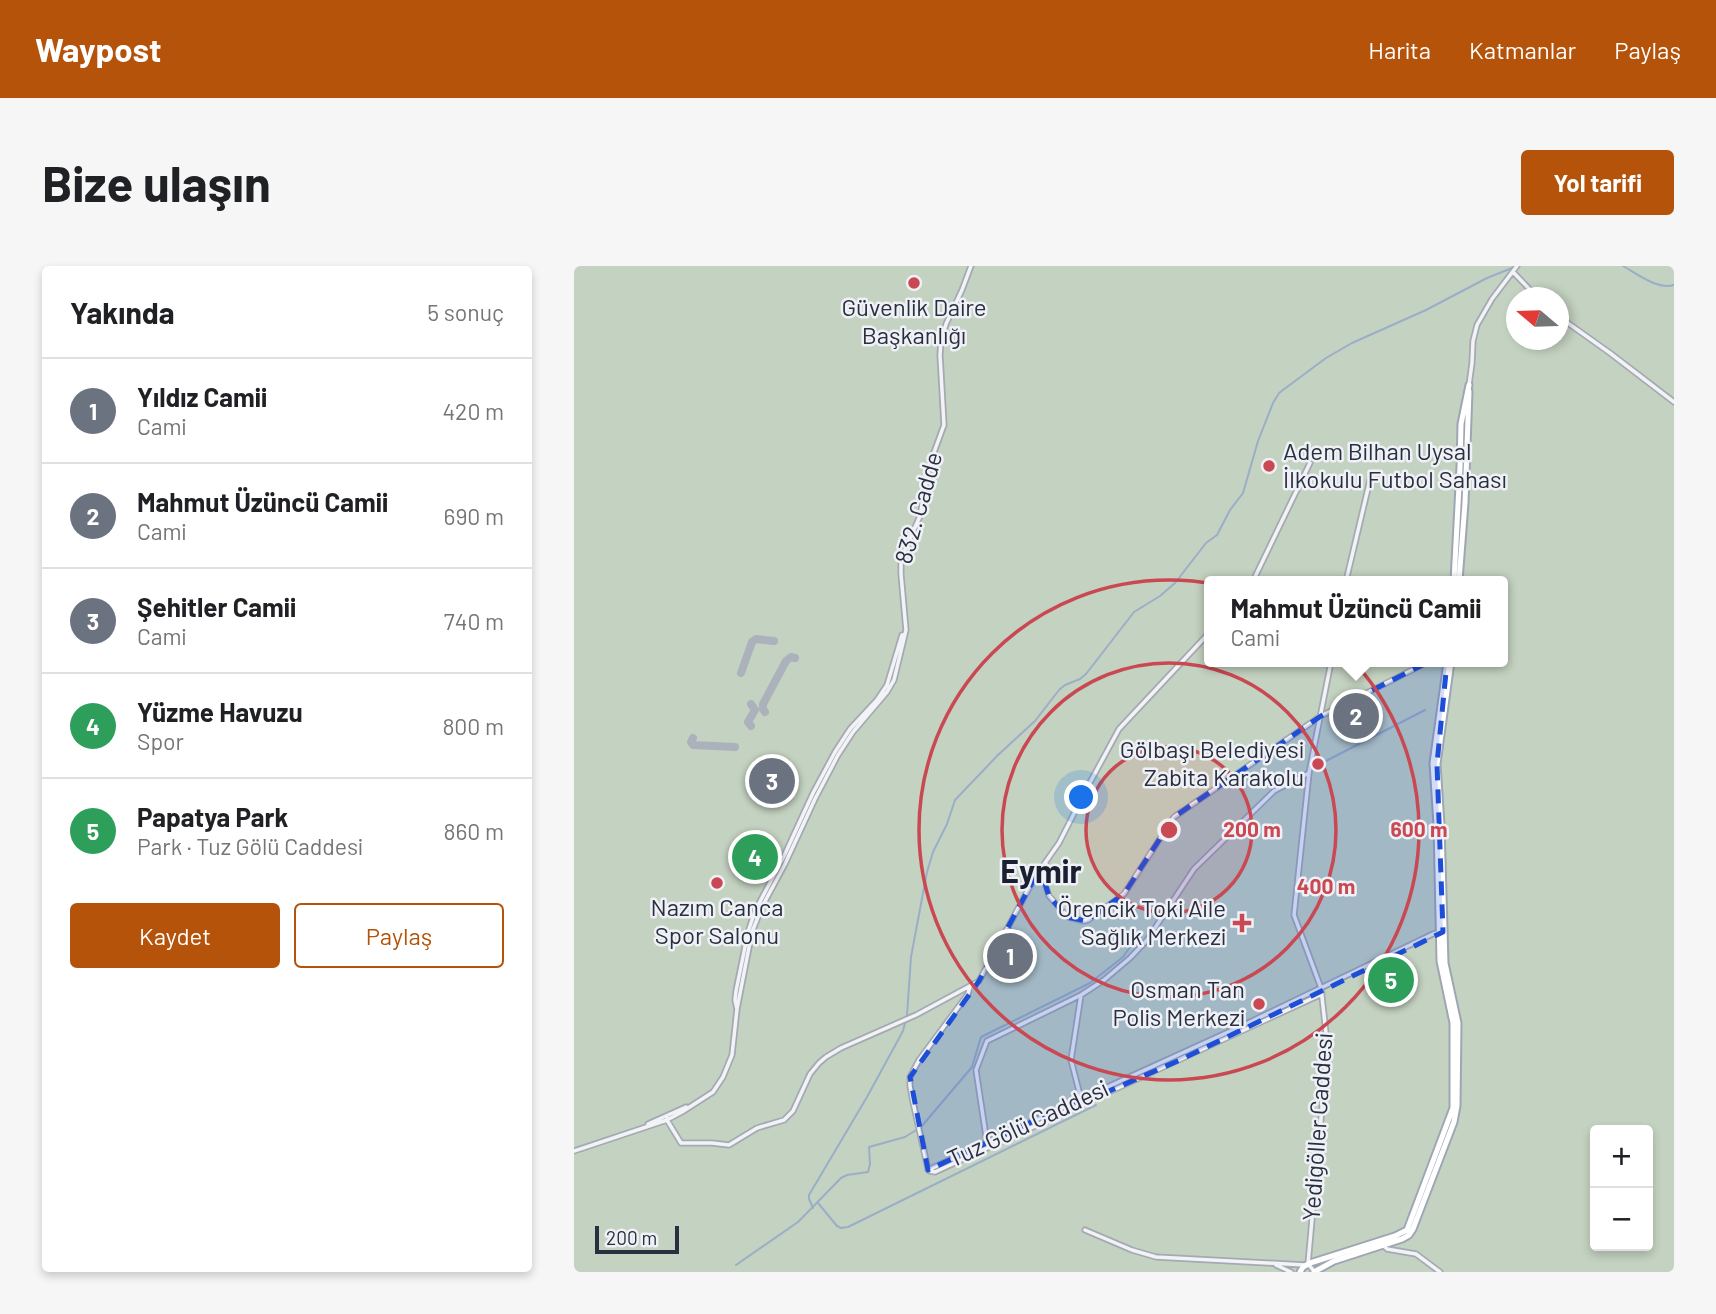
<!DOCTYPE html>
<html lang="tr">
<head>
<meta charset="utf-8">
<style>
  :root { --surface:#fff; --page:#f6f6f6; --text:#202124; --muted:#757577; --line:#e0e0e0; --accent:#b45309 }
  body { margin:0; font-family:Barlow,sans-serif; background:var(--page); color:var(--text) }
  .controls { position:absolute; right:21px; bottom:21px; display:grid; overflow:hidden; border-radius:7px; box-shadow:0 4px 10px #0003 }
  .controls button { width:63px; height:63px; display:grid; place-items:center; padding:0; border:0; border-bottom:2px solid var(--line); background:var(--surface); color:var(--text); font:35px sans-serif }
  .compass { position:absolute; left:932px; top:21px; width:63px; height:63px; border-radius:50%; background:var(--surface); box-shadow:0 4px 10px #0003; rotate:289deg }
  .scale { position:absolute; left:21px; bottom:18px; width:84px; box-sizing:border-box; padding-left:7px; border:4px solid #292f3f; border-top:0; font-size:19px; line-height:24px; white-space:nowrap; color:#292f3f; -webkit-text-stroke:5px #eff1f6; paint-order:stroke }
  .you { position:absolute; left:508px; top:532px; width:24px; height:24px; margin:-18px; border:5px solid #fff; border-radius:50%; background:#1a73e8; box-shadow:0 0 0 10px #1a73e833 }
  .badge { display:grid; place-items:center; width:46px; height:46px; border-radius:50%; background:var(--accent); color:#fff; font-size:23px; font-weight:700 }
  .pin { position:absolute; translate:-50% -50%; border:4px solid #fff; box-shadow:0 2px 7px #0006 }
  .popup { position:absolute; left:630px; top:310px; width:304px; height:91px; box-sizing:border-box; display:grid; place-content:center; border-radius:7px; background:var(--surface); filter:drop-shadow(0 2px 5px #0005); font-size:23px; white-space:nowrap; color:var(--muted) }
  .popup b { font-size:26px; color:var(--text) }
  .popup::after { content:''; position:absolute; left:50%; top:100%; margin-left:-14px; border:14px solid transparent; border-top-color:var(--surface) }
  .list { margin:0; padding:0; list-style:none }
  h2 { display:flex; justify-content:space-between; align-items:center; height:91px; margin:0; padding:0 28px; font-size:30px }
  h2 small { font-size:23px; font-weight:400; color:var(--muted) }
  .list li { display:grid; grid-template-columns:46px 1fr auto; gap:21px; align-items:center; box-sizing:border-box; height:105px; padding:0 28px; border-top:2px solid var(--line) }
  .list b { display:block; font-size:26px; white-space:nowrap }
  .list p { margin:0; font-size:23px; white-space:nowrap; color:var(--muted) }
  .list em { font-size:23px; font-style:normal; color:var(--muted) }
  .actions { display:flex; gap:14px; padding:21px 28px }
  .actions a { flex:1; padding:16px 0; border:2px solid var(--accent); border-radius:7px; text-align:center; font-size:24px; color:var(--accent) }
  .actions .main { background:var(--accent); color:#fff }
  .map { position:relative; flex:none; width:1100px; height:1006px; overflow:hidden; border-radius:7px }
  header { display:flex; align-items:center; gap:42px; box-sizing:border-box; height:98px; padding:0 35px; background:var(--accent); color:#fff }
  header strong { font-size:33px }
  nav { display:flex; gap:38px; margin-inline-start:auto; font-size:24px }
  .intro { display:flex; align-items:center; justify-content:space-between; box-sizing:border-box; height:168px; padding:0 42px }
  h1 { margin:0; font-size:49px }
  .button { padding:18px 32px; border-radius:7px; background:var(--accent); color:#fff; font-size:24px; font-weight:700 }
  main { display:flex; gap:42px; padding:0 42px }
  aside { flex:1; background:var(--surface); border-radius:7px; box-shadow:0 4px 10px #0003 }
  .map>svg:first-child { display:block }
</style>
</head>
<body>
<header>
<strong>Waypost</strong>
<nav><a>Harita</a><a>Katmanlar</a><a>Paylaş</a></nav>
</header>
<div class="intro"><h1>Bize ulaşın</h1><a class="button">Yol tarifi</a></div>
<main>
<aside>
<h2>Yakında<small>5 sonuç</small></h2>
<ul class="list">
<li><span class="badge" style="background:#6b7280">1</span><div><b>Yıldız Camii</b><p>Cami</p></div><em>420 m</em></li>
<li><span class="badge" style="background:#6b7280">2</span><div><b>Mahmut Üzüncü Camii</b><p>Cami</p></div><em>690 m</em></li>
<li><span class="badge" style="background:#6b7280">3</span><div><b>Şehitler Camii</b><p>Cami</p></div><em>740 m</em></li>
<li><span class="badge" style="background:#2e9e5b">4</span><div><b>Yüzme Havuzu</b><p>Spor</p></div><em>800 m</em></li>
<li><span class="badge" style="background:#2e9e5b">5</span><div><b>Papatya Park</b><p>Park · Tuz Gölü Caddesi</p></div><em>860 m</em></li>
</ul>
<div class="actions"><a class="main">Kaydet</a><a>Paylaş</a></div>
</aside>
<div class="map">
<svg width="1100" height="1006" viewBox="0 0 1100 1006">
  <rect width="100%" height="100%" fill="#dfe2e8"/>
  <path fill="#c4d2c1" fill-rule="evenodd" d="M 0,0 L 1100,0 L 1100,1006 L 0,1006 ZM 942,32 L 984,32 L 984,74 L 942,74 ZM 635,315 L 929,315 L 929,396 L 635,396 ZM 1021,864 L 1074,864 L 1074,980 L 1021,980 Z"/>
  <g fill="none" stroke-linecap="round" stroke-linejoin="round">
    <path stroke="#9baec7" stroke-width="2" d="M 1049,0 C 1063,8 1084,24 1100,19
      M 742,495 L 748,497 L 851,444
      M 244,937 L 263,960 L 267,962 L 274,961 L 522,839
      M 239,942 L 235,933 L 235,929 L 293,831 L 329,765 L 333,749 L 337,691 L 353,606 L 359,586 L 373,558 L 381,534 L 424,489 L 461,455 L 485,424 L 491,419 L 506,413 L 512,408 L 560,346 L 586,330 L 601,317 L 632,277 L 643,269 L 656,244 L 669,227 L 684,175 L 699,137 L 705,127 L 752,92 L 778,77 L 852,44 L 913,12 L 938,2
      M 162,999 L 224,956 L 267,912 L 273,909 L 294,906 L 296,898 L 295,881 L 331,871 L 347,861 L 398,801 L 407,771 L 516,717 L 549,691 L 556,681 L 567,671"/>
    <path stroke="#acb2bc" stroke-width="8" d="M 167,407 L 178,376 L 182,373 L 200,375
      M 191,446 L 189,443 L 189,438 L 212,395 L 217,391 L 221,392
      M 177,460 L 174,456 L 181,444 L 177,438
      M 119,472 L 117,476 L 119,479 L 161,481"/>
    <g stroke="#a5a9b2" stroke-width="7">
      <path id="minor" d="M 939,6 L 964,32
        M 984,50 L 1036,87 L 1100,136
        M 895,119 L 898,97 L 899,75 L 903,59 L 918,33 L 943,0
        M 679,315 L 736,197
        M 772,315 L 796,214
        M 472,598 L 469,611 L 475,630 L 494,651 L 510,655 L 514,654 L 550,628 L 600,551 L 747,450 L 854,396
        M 163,743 L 178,666 L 188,641 L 211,598 L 241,533 L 264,489 L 279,466 L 313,426 L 320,414 L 332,364 L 327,308 L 327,293 L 346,250 L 355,200 L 370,159 L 366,89 L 367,75 L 372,58 L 388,24 L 397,0
        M 507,833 L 497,794 L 507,729
        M 93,850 L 93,854 L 107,877 L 138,877 L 155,879 L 183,862 L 210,854 L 219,845 L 236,808 L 245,797 L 252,791 L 267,782 L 342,749 L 405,715 L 461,611 L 485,577 L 513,522 L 545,463 L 635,367
        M 74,858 L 112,841
        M 413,877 L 402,804 L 413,775 L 507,729 L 530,714 L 556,692 L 573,674 L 620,603 L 700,525 L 735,507
        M 0,885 L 93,854 L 108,846 L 139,826 L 149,811 L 158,789 L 163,743 L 161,734 L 162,725 L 174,666 L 181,645 L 210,590 L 239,527 L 261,486 L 276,463 L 303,434 L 313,419 L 328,369 L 329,369
        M 354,903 L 339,836 L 336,820 L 336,811 L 345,794 L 394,728 L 396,720
        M 354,904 L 507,833 L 674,757 L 859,668 L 867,666
        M 356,905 L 361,906 L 748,728
        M 511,964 L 558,984 L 582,991 L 731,999
        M 810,980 L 813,983 L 842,988 L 866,1006
        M 702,999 L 717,1006
        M 740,1005 L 734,998 L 752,797 L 752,767 L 747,722 L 720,649 L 735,507 L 757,396"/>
    </g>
    <g stroke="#9fa6b3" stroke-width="9">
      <path id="major" d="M 880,315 L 886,201 L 887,158 L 895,119
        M 885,315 L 891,237 L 895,125
        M 726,1006 L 729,1001 L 736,997 L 821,970 L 833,964 L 879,842 L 879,757 L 866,695 L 863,559 L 859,497 L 873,396
        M 740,1006 L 760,995 L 828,973 L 835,969 L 839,963 L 880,856 L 883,840 L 884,757 L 871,697 L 867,559 L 863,498 L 877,396"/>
    </g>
    <use href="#minor" stroke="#f2f3f7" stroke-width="3.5"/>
    <use href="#major" stroke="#fff" stroke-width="5"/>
  </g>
  <path fill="#1d4ed8" fill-opacity="0.2" stroke="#1d4ed8" stroke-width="5" stroke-dasharray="14 9" stroke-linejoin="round" d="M 874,386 L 863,498 L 869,666 L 606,794 L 508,837 L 507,833 L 354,904 L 336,811 L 405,715 L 461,611 L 469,611 L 475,630 L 493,651 L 512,655 L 550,628 L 600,551 L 747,450 Z"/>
  <circle cx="595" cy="564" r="83" fill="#ca4852" fill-opacity=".12"/>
  <g fill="none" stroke="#ca4852" stroke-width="3.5">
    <circle cx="595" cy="564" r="83"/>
    <circle cx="595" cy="564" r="167"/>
    <circle cx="595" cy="564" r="250"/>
  </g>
  <g fill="#ca4852" stroke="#eff1f6" stroke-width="2.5">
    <circle cx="340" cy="17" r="7"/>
    <circle cx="695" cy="200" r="7"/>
    <circle cx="744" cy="498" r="7"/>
    <circle cx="143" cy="617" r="7"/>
    <path d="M664.5 646.5h7v7h7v7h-7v7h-7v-7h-7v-7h7z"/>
    <circle cx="685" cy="738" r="7"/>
  </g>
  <g text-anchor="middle" stroke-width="5" stroke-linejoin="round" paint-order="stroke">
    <g font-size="24" fill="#292f3f" stroke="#eff1f6" text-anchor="end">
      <text x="340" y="50" text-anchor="middle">Güvenlik Daire<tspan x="340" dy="28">Başkanlığı</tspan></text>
      <text x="709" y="194" text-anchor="start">Adem Bilhan Uysal<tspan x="709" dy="28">İlkokulu Futbol Sahası</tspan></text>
      <text x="730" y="492">Gölbaşı Belediyesi<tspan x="730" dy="28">Zabita Karakolu</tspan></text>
      <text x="143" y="650" text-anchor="middle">Nazım Canca<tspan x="143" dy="28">Spor Salonu</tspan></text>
      <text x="652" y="651">Örencik Toki Aile<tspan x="652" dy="28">Sağlık Merkezi</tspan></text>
      <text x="671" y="732">Osman Tan<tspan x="671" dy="28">Polis Merkezi</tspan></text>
    </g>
    <g font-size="24" fill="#292f3f" stroke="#eff1f6">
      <text transform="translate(345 242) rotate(-74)" y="8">832. Cadde</text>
      <text transform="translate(454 858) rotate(-25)" y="8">Tuz Gölü Caddesi</text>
      <text transform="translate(744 861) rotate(-86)" y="8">Yedigöller Caddesi</text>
    </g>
    <g font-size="32" font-weight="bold" fill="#1b2030" stroke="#eff1f6">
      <text x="467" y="617">Eymir</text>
    </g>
  </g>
  <circle cx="595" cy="564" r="10" fill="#ca4852" stroke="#eff1f6" stroke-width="3.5"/>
  <g font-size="21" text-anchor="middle" font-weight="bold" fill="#ca4852" stroke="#eff1f6" stroke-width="5" stroke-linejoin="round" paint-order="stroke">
    <text x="678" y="571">200 m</text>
    <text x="845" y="571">600 m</text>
    <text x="752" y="628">400 m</text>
  </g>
</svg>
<div class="controls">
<button>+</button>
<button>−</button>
</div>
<svg class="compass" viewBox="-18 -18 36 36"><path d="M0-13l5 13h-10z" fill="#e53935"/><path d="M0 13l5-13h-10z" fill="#757577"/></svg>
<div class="scale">200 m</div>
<div class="you"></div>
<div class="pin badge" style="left:436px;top:690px;background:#6b7280">1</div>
<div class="pin badge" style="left:782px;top:450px;background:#6b7280">2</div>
<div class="popup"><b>Mahmut Üzüncü Camii</b>Cami</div>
<div class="pin badge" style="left:198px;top:515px;background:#6b7280">3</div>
<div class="pin badge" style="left:181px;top:591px;background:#2e9e5b">4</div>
<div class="pin badge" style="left:817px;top:714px;background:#2e9e5b">5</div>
</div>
</main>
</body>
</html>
